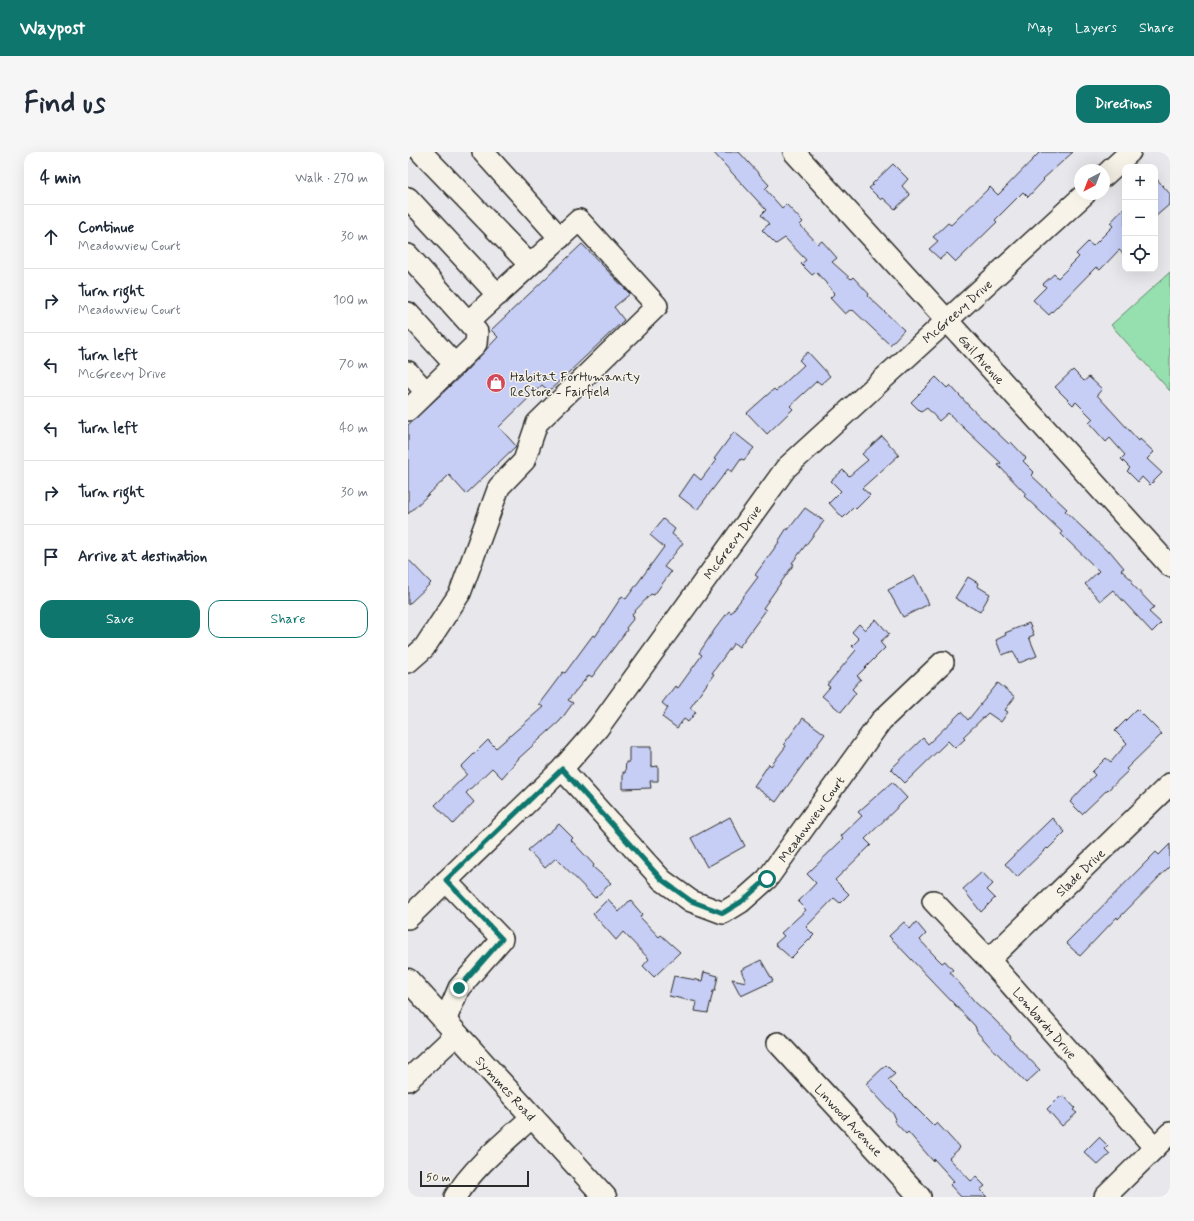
<!DOCTYPE html>
<html lang="en">
<head>
<meta charset="utf-8">
<style>
  :root { --surface:#fff; --page:#f6f6f7; --text:#1f2937; --muted:#747a83; --line:#e0e1e3; --accent:#0f766e }
  body { margin:0; font-family:Mynerve,sans-serif; background:var(--page); color:var(--text) }
  .controls { position:absolute; right:12px; top:12px; display:grid; overflow:hidden; border-radius:8px; box-shadow:0 4px 16px #0002 }
  .controls button { width:36px; height:36px; display:grid; place-items:center; padding:0; border:0; border-bottom:1px solid var(--line); background:var(--surface); color:var(--text); font:20px sans-serif }
  .compass { position:absolute; left:666px; top:12px; width:36px; height:36px; border-radius:50%; background:var(--surface); box-shadow:0 4px 16px #0002; rotate:222deg }
  .scale { position:absolute; left:12px; bottom:10px; width:109px; box-sizing:border-box; padding-left:4px; border:2px solid #2b2b2b; border-top:0; font-size:11px; line-height:14px; white-space:nowrap; color:#2b2b2b; -webkit-text-stroke:3px #f7f3e8; paint-order:stroke }
  .stop { position:absolute; width:12px; height:12px; margin:-9px; border:3px solid #0f766e; border-radius:50%; background:#fff }
  .stop.end { background:#0f766e; border-color:#fff; box-shadow:0 1px 4px #0008 }
  .list { margin:0; padding:0; list-style:none }
  h2 { display:flex; justify-content:space-between; align-items:center; height:52px; margin:0; padding:0 16px; font-size:17px }
  h2 small { font-size:13px; font-weight:400; color:var(--muted) }
  .list li { display:grid; grid-template-columns:26px 1fr auto; gap:12px; align-items:center; box-sizing:border-box; height:64px; padding:0 16px; border-top:1px solid var(--line) }
  .list b { display:block; font-size:15px; white-space:nowrap }
  .list p { margin:0; font-size:13px; white-space:nowrap; color:var(--muted) }
  .list em { font-size:13px; font-style:normal; color:var(--muted) }
  .actions { display:flex; gap:8px; padding:12px 16px }
  .actions a { flex:1; padding:9px 0; border:1px solid var(--accent); border-radius:12px; text-align:center; font-size:14px; color:var(--accent) }
  .actions .main { background:var(--accent); color:#fff }
  .icon { flex:none; width:22px; height:22px; fill:none; stroke:currentColor; stroke-width:2; stroke-linecap:round; stroke-linejoin:round }
  .map { position:relative; flex:none; width:762px; height:1045px; overflow:hidden; border-radius:12px }
  header { display:flex; align-items:center; gap:24px; box-sizing:border-box; height:56px; padding:0 20px; background:var(--accent); color:#fff }
  header strong { font-size:19px }
  nav { display:flex; gap:22px; margin-inline-start:auto; font-size:14px }
  .intro { display:flex; align-items:center; justify-content:space-between; box-sizing:border-box; height:96px; padding:0 24px }
  h1 { margin:0; font-size:28px }
  .button { padding:10px 18px; border-radius:12px; background:var(--accent); color:#fff; font-size:14px; font-weight:700 }
  main { display:flex; gap:24px; padding:0 24px }
  aside { flex:1; background:var(--surface); border-radius:12px; box-shadow:0 4px 16px #0002 }
  .map>svg:first-child { display:block }
</style>
</head>
<body>
<header>
<strong>Waypost</strong>
<nav><a>Map</a><a>Layers</a><a>Share</a></nav>
</header>
<div class="intro"><h1>Find us</h1><a class="button">Directions</a></div>
<main>
<aside>
<h2>4 min<small>Walk · 270 m</small></h2>
<ul class="list">
<li><svg class="icon" aria-label="ahead" viewBox="0 0 24 24"><path d="M12 20V5M6 11l6-6 6 6"/></svg><div><b>Continue</b><p>Meadowview Court</p></div><em>30 m</em></li>
<li><svg class="icon" aria-label="right" viewBox="0 0 24 24"><path d="M7 20v-9h11M14 6l5 5-5 5"/></svg><div><b>Turn right</b><p>Meadowview Court</p></div><em>100 m</em></li>
<li><svg class="icon" aria-label="left" viewBox="0 0 24 24"><path d="M17 20v-9H6M10 6l-5 5 5 5"/></svg><div><b>Turn left</b><p>McGreevy Drive</p></div><em>70 m</em></li>
<li><svg class="icon" aria-label="left" viewBox="0 0 24 24"><path d="M17 20v-9H6M10 6l-5 5 5 5"/></svg><div><b>Turn left</b></div><em>40 m</em></li>
<li><svg class="icon" aria-label="right" viewBox="0 0 24 24"><path d="M7 20v-9h11M14 6l5 5-5 5"/></svg><div><b>Turn right</b></div><em>30 m</em></li>
<li><svg class="icon" aria-label="arrive" viewBox="0 0 24 24"><path d="M6 21V4h12l-3 4 3 4H6"/></svg><div><b>Arrive at destination</b></div></li>
</ul>
<div class="actions"><a class="main">Save</a><a>Share</a></div>
</aside>
<div class="map">
<svg width="762" height="1045" viewBox="0 0 762 1045">
  <rect width="100%" height="100%" fill="#e8e8ec"/>
  <filter id="ink" filterUnits="userSpaceOnUse"><feTurbulence type="fractalNoise" baseFrequency=".025" numOctaves="2"/><feDisplacementMap in="SourceGraphic" scale="8" xChannelSelector="R" yChannelSelector="G"/><feConvolveMatrix kernelMatrix="1 2 1 2 8 2 1 2 1" color-interpolation-filters="sRGB"/></filter>
  <g filter="url(#ink)">
    <path fill="#96dfae" stroke="#60856c" d="M 762,120 L 762,239 L 703,173 Z"/>
    <path fill="#c6cef6" stroke="#2b2b2b" d="M 305,0 L 331,0 L 361,33 L 357,37 L 374,56 L 378,52 L 395,70 L 392,73 L 410,92 L 414,89 L 423,99 L 429,106 L 424,110 L 443,127 L 445,125 L 461,142 L 460,144 L 496,178 L 482,193 L 445,158 L 444,159 L 442,158 L 437,162 L 422,146 L 427,141 L 408,120 L 404,123 L 393,112 L 398,108 L 377,86 L 368,92 L 354,78 L 361,72 L 353,63 L 358,58 Z
      M 632,0 L 665,0 L 635,27 L 636,28 L 620,45 L 615,40 L 587,68 L 589,70 L 548,110 L 539,101 L 532,107 L 521,97 L 530,89 L 525,85 L 540,71 L 543,73 L 582,35 L 590,43 Z
      M 485,12 L 500,27 L 494,34 L 502,43 L 487,57 L 475,46 L 473,48 L 461,36 L 465,33 L 464,32 Z
      M 747,25 L 762,42 L 762,52 L 747,65 Z
      M 717,55 L 717,103 L 711,98 L 692,118 L 688,115 L 641,163 L 625,148 L 638,135 L 635,132 L 646,122 L 650,126 L 671,105 L 668,102 L 680,90 L 685,94 L 705,74 L 702,71 Z
      M 174,92 L 222,142 L 206,155 L 216,168 L 141,239 L 134,233 L 91,275 L 108,294 L 58,342 L 41,323 L 0,362 L 0,273 L 55,222 L 90,185 L 83,178 Z
      M 400,200 L 422,224 L 413,232 L 409,229 L 382,254 L 385,257 L 359,282 L 339,261 L 366,237 L 368,239 L 396,213 L 391,208 Z
      M 665,218 L 676,229 L 681,225 L 694,237 L 689,243 L 731,289 L 732,287 L 746,300 L 739,307 L 754,321 L 742,333 L 734,325 L 730,330 L 719,319 L 722,316 L 713,307 L 717,303 L 702,286 L 698,290 L 681,271 L 685,267 L 668,250 L 665,253 L 647,235 Z
      M 528,225 L 539,236 L 542,233 L 562,255 L 601,292 L 603,290 L 618,306 L 615,309 L 626,320 L 623,323 L 659,357 L 657,359 L 700,400 L 701,398 L 716,416 L 713,418 L 725,429 L 723,431 L 746,455 L 741,460 L 753,471 L 744,480 L 705,438 L 692,449 L 677,432 L 691,419 L 653,382 L 654,380 L 616,344 L 618,342 L 590,313 L 593,311 L 540,261 L 531,269 L 519,256 L 513,260 L 503,250 Z
      M 326,280 L 346,296 L 336,308 L 333,307 L 324,320 L 320,317 L 289,358 L 271,344 L 286,322 L 293,328 L 308,308 L 306,307 Z
      M 474,284 L 491,303 L 454,336 L 462,343 L 448,357 L 446,355 L 435,366 L 421,351 L 433,339 L 423,329 L 435,318 L 441,324 L 460,308 L 454,302 Z
      M 397,356 L 416,369 L 384,411 L 386,412 L 355,456 L 358,458 L 331,495 L 326,491 L 304,521 L 306,522 L 282,556 L 288,560 L 280,570 L 276,567 L 269,576 L 254,565 L 260,556 L 254,551 L 267,534 L 270,536 L 294,503 L 291,501 L 307,477 L 321,459 L 323,461 L 350,425 L 347,423 L 371,390 L 370,390 L 379,376 L 380,378 Z
      M 255,367 L 267,377 L 264,382 L 275,391 L 256,415 L 263,420 L 246,443 L 243,442 L 224,462 L 226,466 L 218,476 L 219,478 L 184,525 L 181,523 L 160,548 L 165,551 L 152,569 L 111,606 L 94,626 L 84,616 L 58,641 L 66,650 L 45,672 L 27,653 L 59,622 L 53,615 L 80,588 L 88,596 L 135,555 L 131,552 L 155,520 L 157,521 L 185,483 L 187,485 L 214,444 L 218,447 L 256,395 L 242,383 Z
      M 0,407 L 23,431 L 0,453 Z
      M 507,424 L 521,452 L 495,465 L 480,438 Z
      M 560,425 L 570,431 L 569,434 L 582,442 L 572,460 L 547,446 Z
      M 468,467 L 481,482 L 472,490 L 477,496 L 449,524 L 453,527 L 444,537 L 448,541 L 433,560 L 414,544 L 422,535 L 419,533 L 448,498 L 444,494 L 451,487 L 444,480 L 451,472 L 457,478 Z
      M 621,471 L 626,483 L 621,485 L 629,504 L 611,511 L 605,499 L 594,503 L 588,488 L 598,483 L 597,481 Z
      M 590,531 L 607,545 L 597,558 L 600,560 L 593,570 L 580,561 L 555,585 L 557,587 L 547,596 L 540,589 L 497,631 L 483,617 L 515,586 L 520,592 L 553,560 L 560,568 Z
      M 729,557 L 754,582 L 718,617 L 720,619 L 700,638 L 700,637 L 674,662 L 662,650 L 687,623 L 684,620 L 698,606 L 703,610 L 719,591 L 707,579 Z
      M 395,566 L 417,582 L 368,650 L 346,634 L 361,612 L 363,614 L 378,594 L 376,592 Z
      M 221,595 L 243,595 L 243,615 L 250,614 L 250,629 L 242,629 L 243,636 L 215,637 L 215,620 L 217,621 L 218,610 L 221,610 Z
      M 484,630 L 499,646 L 457,687 L 463,693 L 427,728 L 441,742 L 432,751 L 426,746 L 398,775 L 406,783 L 383,806 L 367,792 L 376,784 L 373,781 L 398,758 L 390,750 L 408,731 L 399,722 L 435,687 L 433,684 L 454,664 L 450,660 Z
      M 322,665 L 337,694 L 299,715 L 283,686 Z
      M 644,666 L 657,680 L 640,697 L 639,696 L 609,725 L 597,712 Z
      M 151,672 L 165,686 L 163,688 L 186,713 L 185,715 L 203,731 L 187,746 L 148,706 L 137,716 L 120,698 Z
      M 762,692 L 762,714 L 710,767 L 709,765 L 672,804 L 658,791 L 748,700 L 751,703 Z
      M 574,720 L 585,732 L 579,738 L 587,746 L 573,760 L 555,737 Z
      M 200,747 L 211,760 L 222,748 L 234,762 L 232,765 L 251,785 L 253,783 L 272,800 L 246,825 L 235,814 L 241,807 L 215,780 L 208,788 L 185,762 Z
      M 496,770 L 502,777 L 508,770 L 518,782 L 512,788 L 526,803 L 534,811 L 537,809 L 545,818 L 542,820 L 567,850 L 586,867 L 603,885 L 602,887 L 632,918 L 618,931 L 588,900 L 587,900 L 569,880 L 567,874 L 481,784 Z
      M 353,808 L 365,829 L 333,844 L 324,827 L 338,830 L 333,818 Z
      M 296,820 L 310,824 L 307,839 L 305,839 L 300,861 L 287,859 L 289,850 L 261,844 L 266,824 L 294,829 Z
      M 478,913 L 487,922 L 480,928 L 526,974 L 529,971 L 552,996 L 541,1006 L 563,1029 L 568,1025 L 577,1034 L 572,1038 L 579,1045 L 553,1045 L 542,1033 L 546,1029 L 526,1007 L 525,1009 L 500,980 L 498,982 L 486,969 L 488,966 L 486,964 L 487,964 L 458,932 Z
      M 652,944 L 653,945 L 656,944 L 667,956 L 665,958 L 669,961 L 654,974 L 639,957 Z
      M 691,985 L 700,994 L 697,997 L 702,1002 L 690,1013 L 676,1000 Z"/>
    <g fill="none" stroke-linecap="round" stroke-linejoin="round">
      <g stroke="#2b2b2b" stroke-width="24">
        <path id="minor" d="M 13,0 L 122,113
          M 75,0 L 152,86
          M 386,0 L 762,414
          M 696,24 L 722,0
          M 0,46 L 90,143
          M 0,103 L 60,170
          M 0,161 L 47,213
          M 0,220 L 18,240
          M 0,258 L 68,192 L 69,180 L 60,170 L 171,68 L 249,154 L 129,271 L 116,309 L 91,335 L 52,441 L 16,496 L 0,510
          M 154,617 L 254,728 L 283,749 L 315,761 L 333,750 L 359,727 L 473,569 L 535,510
          M 525,749 L 581,808 L 747,996
          M 0,766 L 154,617 L 190,576 L 378,316 L 677,42
          M 581,808 L 762,632
          M 37,869 L 51,836 L 94,787 L 38,729
          M 370,891 L 512,1045
          M 0,928 L 49,882
          M 47,1045 C 66,1014 98,989 124,965
          M 697,1045 L 762,981"/>
      </g>
      <g stroke="#2b2b2b" stroke-width="25">
        <path id="major" d="M 0,828 L 197,1045"/>
      </g>
      <use href="#minor" stroke="#f7f3e8" stroke-width="21"/>
      <use href="#major" stroke="#f7f3e8" stroke-width="22"/>
    </g>
  </g>
  <g fill="none" stroke-linecap="round" stroke-linejoin="round" filter="url(#ink)">
    <path stroke="#0f766e" stroke-width="5" d="M 51,836 L 94,787 L 38,728 L 154,617 L 254,728 L 283,749 L 315,761 L 333,750 L 359,727"/>
  </g>
  <defs>
    <g id="shop-disc" transform="scale(1)"><circle r="9.5" fill="#d1495b" stroke="#f7f3e8"/><path d="M-5-2.5h2.3a2.7 3.5 0 0 1 5.4 0H5L5.5 6h-11ZM-1.5-2.5h3a1.5 2.3 0 0 0-3 0Z" fill="#fff"/></g>
  </defs>
  <g fill-rule="evenodd">
    <use href="#shop-disc" x="88" y="231"/>
  </g>
  <g text-anchor="middle" stroke-width="3" stroke-linejoin="round" paint-order="stroke">
    <g font-size="13" fill="#2b2b2b" stroke="#f7f3e8">
      <text transform="translate(549 159) rotate(-42)" y="5">McGreevy Drive</text>
      <text transform="translate(574 207) rotate(48)" y="5">Gail Avenue</text>
      <text transform="translate(324 390) rotate(-54)" y="5">McGreevy Drive</text>
      <text transform="translate(403 667) rotate(-54)" y="5">Meadowview Court</text>
      <text transform="translate(672 720) rotate(-44)" y="5">Slade Drive</text>
      <text transform="translate(637 871) rotate(49)" y="5">Lombardy Drive</text>
      <text transform="translate(98 936) rotate(48)" y="5">Symmes Road</text>
      <text transform="translate(441 968) rotate(47)" y="5">Linwood Avenue</text>
    </g>
    <g font-size="13" fill="#2b2b2b" stroke="#f7f3e8" text-anchor="start">
      <text x="102" y="229">Habitat ForHumanity<tspan x="102" dy="15">ReStore - Fairfield</tspan></text>
    </g>
  </g>
</svg>
<div class="controls">
<button>+</button>
<button>−</button>
<button><svg class="icon" aria-label="locate" viewBox="0 0 24 24"><circle cx="12" cy="12" r="6"/><path d="M12 2v4M12 18v4M2 12h4M18 12h4"/></svg></button>
</div>
<svg class="compass" viewBox="-18 -18 36 36"><path d="M0-13l5 13h-10z" fill="#e53935"/><path d="M0 13l5-13h-10z" fill="#747a83"/></svg>
<div class="scale">50 m</div>
<div class="stop" style="left:359px;top:727px"></div>
<div class="stop end" style="left:51px;top:836px"></div>
</div>
</main>
</body>
</html>
